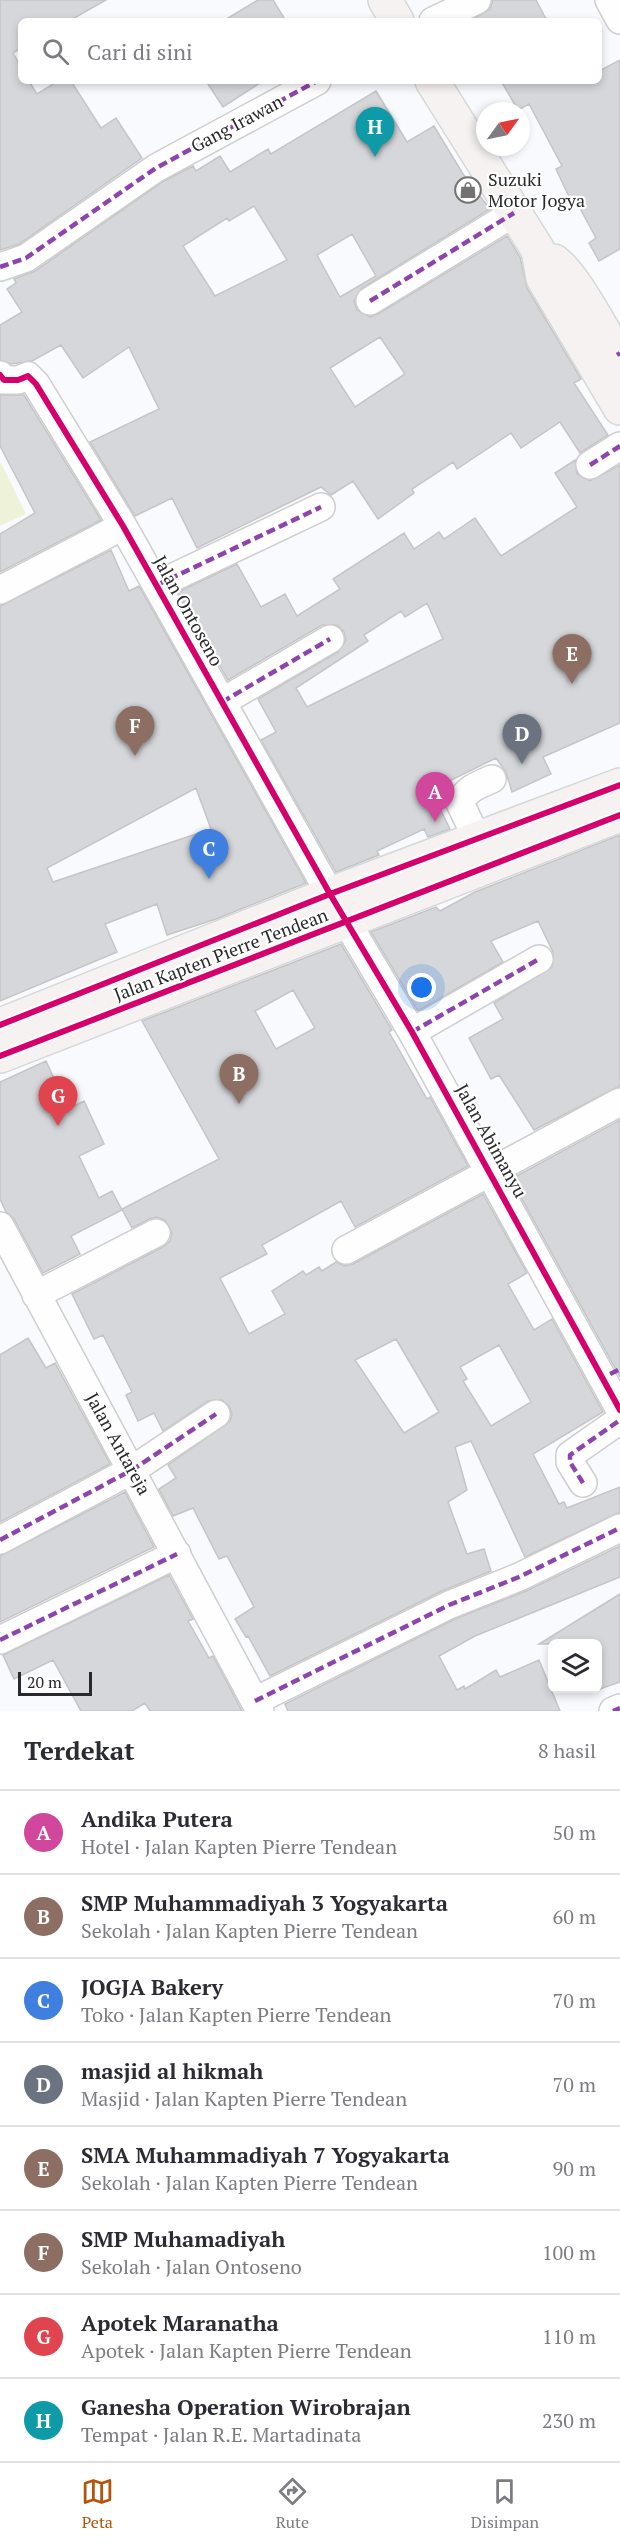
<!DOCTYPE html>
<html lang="id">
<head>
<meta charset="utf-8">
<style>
  :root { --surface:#fff; --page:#f7f7f7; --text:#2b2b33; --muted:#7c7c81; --line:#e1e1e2; --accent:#b45309 }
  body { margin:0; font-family:"PT Serif",serif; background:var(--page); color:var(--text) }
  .controls { position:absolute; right:18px; bottom:18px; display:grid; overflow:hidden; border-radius:9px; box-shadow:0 3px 9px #0003 }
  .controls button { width:54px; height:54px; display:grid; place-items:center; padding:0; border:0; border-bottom:2px solid var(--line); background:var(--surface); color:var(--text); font:30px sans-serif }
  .compass { position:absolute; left:476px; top:102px; width:54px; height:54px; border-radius:50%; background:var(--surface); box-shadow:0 3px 9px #0003; rotate:57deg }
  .scale { position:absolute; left:18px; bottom:15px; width:74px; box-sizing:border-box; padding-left:6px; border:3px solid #29292b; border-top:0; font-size:16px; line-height:21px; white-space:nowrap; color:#29292b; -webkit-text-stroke:4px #fff; paint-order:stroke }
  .you { position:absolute; left:422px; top:988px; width:21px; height:21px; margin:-15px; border:4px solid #fff; border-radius:50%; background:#1a73e8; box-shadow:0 0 0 9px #1a73e833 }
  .badge { display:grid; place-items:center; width:39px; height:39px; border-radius:50%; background:var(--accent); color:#fff; font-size:20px; font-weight:700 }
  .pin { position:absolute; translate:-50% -50px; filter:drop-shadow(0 2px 3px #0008) }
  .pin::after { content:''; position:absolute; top:32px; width:21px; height:18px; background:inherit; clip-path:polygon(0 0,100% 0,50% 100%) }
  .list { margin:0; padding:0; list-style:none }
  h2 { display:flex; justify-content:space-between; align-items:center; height:78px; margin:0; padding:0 24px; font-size:26px }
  h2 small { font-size:20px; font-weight:400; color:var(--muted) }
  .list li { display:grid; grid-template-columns:39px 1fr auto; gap:18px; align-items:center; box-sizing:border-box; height:84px; padding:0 24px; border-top:2px solid var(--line) }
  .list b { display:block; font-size:22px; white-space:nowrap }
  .list p { margin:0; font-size:20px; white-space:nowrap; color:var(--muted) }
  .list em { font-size:20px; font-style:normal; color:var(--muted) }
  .icon { flex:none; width:33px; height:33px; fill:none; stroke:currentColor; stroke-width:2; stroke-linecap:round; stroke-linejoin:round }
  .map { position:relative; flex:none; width:620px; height:1711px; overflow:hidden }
  .search { position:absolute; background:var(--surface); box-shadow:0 3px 9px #0003; left:18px; right:18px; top:18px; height:66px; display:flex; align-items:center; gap:15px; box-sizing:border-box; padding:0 21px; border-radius:9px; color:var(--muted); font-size:22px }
  .sheet { height:750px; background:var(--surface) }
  nav { display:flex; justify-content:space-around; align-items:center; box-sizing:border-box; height:84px; border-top:2px solid var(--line); background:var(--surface); font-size:16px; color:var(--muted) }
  nav a { display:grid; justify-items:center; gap:3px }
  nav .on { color:var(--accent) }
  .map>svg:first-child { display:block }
</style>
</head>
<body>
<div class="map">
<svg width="620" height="1711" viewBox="0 0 620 1711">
  <rect width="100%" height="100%" fill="#f9fafd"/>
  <path fill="#eef2d9" d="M 1,463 L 26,514 L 0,526 L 0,464 Z"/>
  <path fill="#d6d7da" stroke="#c5c5c8" stroke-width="1.5" fill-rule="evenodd" d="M 0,0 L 106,0 L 69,21 L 21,21 L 21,48 L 13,53 L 21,67 L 21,81 L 29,81 L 37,94 L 58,81 L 71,81 L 101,128 L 116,118 L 142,158 L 19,244 L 0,250 Z
    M 258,0 L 273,0 L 286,21 L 223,21 Z
    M 493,0 L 536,0 L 547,21 L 470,21 L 490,9 Z
    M 620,60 L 620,249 L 599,261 L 589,243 L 596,238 L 576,201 L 572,203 L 556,169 L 562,166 L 529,104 L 518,110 L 501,81 L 599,81 L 599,71 Z
    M 206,81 L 263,81 L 223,107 Z
    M 376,91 L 407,142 L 434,126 L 463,174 L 490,209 L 362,288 L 354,301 L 357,310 L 370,317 L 378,314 L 507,236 L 520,257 L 527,288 L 581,379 L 574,383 L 608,435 L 580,453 L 560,422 L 521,448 L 511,433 L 457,469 L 453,462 L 412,489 L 414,493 L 378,519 L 353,481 L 331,495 L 321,487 L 197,548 L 172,498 L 135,516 L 90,442 L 159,409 L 129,347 L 83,378 L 61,345 L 32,361 L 11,364 L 0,360 L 0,325 L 22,312 L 7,289 L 16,283 L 14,279 L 35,271 L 164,181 L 193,166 L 196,171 L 220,156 L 230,172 L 268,149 L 271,154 ZM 254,206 L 287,260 L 215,296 L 183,246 L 227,218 L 229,221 ZM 352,234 L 376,276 L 340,297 L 317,255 ZM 380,337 L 405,374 L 355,407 L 330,368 Z
    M 0,395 L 24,395 L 101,520 L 0,572 L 0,534 L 35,513 L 0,446 Z
    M 575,460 L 577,474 L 590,481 L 620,465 L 620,723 L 543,757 L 551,774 L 512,792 L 506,772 L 496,758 L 431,790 L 450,829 L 428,837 L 424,829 L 377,851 L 379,855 L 336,872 L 261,740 L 276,732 L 258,699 L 338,652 L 346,640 L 344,632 L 337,625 L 322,625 L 228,680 L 178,592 L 237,564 L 261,607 L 285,594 L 297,616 L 340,589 L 333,579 L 404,533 L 414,549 L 439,532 L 444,539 L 475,518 L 501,556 L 577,507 L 555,473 ZM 427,603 L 443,639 L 307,707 L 296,688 L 368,641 L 364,635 L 401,611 L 405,617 Z
    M 111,550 L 129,591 L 139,586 L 306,883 L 216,919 L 167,935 L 157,904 L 105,924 L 117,952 L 0,1001 L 0,606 ZM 196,788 L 211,829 L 53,882 L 47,868 Z
    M 620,835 L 620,1086 L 534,1130 L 499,1075 L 491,1079 L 469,1038 L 503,1019 L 494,1003 L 552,967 L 553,952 L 538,921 L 491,941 L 503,962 L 418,1011 L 371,932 L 436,907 L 440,911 L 475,892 Z
    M 341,944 L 392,1030 L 389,1032 L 427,1099 L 430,1097 L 468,1166 L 355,1227 L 341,1201 L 262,1245 L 267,1254 L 220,1278 L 249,1334 L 285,1314 L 272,1291 L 303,1271 L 306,1275 L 319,1267 L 322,1271 L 336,1262 L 345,1266 L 353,1264 L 483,1194 L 527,1273 L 508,1284 L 534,1330 L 552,1319 L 603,1412 L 533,1454 L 559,1504 L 564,1502 L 567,1508 L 620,1487 L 620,1512 L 525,1557 L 471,1441 L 455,1447 L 467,1490 L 448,1502 L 467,1554 L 484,1549 L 491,1571 L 442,1591 L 270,1676 L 248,1636 L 246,1637 L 235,1619 L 254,1607 L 227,1556 L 219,1559 L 193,1508 L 173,1516 L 159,1489 L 176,1478 L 168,1465 L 230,1421 L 232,1414 L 229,1406 L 222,1400 L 208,1401 L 163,1431 L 154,1413 L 138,1421 L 126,1395 L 132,1392 L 103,1335 L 94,1339 L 72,1294 L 163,1247 L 170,1241 L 172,1233 L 165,1220 L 157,1217 L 149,1219 L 132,1228 L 122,1209 L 219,1159 L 142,1021 ZM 293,990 L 315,1028 L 276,1049 L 255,1011 ZM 396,1339 L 439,1412 L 404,1433 L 355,1360 ZM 499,1345 L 531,1402 L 491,1426 L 463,1381 L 467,1379 L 460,1367 Z
    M 46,1061 L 68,1109 L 84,1101 L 104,1144 L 79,1156 L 99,1198 L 112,1191 L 122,1210 L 71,1236 L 80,1254 L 43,1273 L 14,1219 L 6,1212 L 0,1199 L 0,1082 Z
    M 620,1120 L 620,1377 L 511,1179 Z
    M 28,1338 L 46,1368 L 55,1363 L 110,1464 L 0,1522 L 0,1355 Z
    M 125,1492 L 154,1547 L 0,1622 L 0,1556 Z
    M 620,1546 L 620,1577 L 475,1636 L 439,1656 L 457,1690 L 464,1686 L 465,1689 L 496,1670 L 500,1677 L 539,1660 L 560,1711 L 288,1711 L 285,1704 L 455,1619 L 526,1591 Z
    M 169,1575 L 193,1619 L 188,1621 L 209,1658 L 213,1656 L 242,1711 L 150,1711 L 145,1703 L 132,1711 L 81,1711 L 53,1660 L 14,1679 L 3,1655 Z
    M 620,1594 L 620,1682 L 597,1690 L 597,1644 L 539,1644 Z"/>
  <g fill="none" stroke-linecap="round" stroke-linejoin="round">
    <g stroke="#ceced0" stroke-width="30">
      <path id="minor" d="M 609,0 L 620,20
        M 433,21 L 477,0
        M 0,267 L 26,258 L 156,168 L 317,81
        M 370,301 L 514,213
        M 0,375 L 4,380 L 18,380 L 28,376 L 36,384 L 123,526 L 330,894 L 412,1032 L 620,1410
        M 590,465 L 620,446
        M 157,585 L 321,507
        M 0,590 L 123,526
        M 222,702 L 330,639
        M 477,839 L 460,803 C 466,789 478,785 492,779
        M 412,1032 L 539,959
        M 0,1226 L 260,1711
        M 346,1250 L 620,1102
        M 36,1295 L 156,1233
        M 583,1483 L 570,1462 L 570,1455 L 620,1420
        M 0,1540 L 132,1470 L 216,1414
        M 0,1640 L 177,1554
        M 255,1701 L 449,1605 L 519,1577 L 620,1528
        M 613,1711 L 620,1708"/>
    </g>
    <g stroke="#d6d7d8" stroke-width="36">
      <path id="major" d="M 385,0 L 397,21
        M 432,81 L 538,250 L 543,278 L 620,408
        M 554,261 C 576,277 604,334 620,359
        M 0,1025 L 330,894 L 620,785
        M 0,1056 L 620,815"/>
    </g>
    <use href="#minor" stroke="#fefeff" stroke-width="27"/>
    <use href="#major" stroke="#f6f2f1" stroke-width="33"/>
    <path stroke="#8e44ad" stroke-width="4.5" stroke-dasharray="9 4.5" stroke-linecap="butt" d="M 0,267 L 26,258 L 156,168 L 317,81
      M 370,301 L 514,213
      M 617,355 L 620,353
      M 590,465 L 620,446
      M 157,585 L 321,507
      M 222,702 L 330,639
      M 412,1032 L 539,959
      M 607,1383 L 604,1377 L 620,1369
      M 583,1483 L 570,1462 L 570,1455 L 620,1420
      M 0,1540 L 132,1470 L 216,1414
      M 0,1640 L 177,1554
      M 255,1701 L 449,1605 L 519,1577 L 620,1528
      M 613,1711 L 620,1708"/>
    <g stroke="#fff" stroke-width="10">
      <path id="cycleway" d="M 0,375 L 4,380 L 18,380 L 28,376 L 36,384 L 123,526 L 330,894 L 412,1032 L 620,1410
        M 0,1025 L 330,894 L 620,785
        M 0,1056 L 620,815"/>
    </g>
    <use href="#cycleway" stroke="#d6006c" stroke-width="6"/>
  </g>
  <defs>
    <g id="shop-ring" transform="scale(1.35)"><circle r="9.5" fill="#fff" stroke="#727274" stroke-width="1.5"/><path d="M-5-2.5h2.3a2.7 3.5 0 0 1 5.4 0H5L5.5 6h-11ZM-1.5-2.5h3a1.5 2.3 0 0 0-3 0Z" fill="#727274"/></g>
  </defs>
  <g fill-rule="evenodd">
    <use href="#shop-ring" x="468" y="190"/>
  </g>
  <g text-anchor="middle" stroke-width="4.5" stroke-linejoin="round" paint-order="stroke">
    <g font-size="18" fill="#29292b" stroke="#fff">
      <text transform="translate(237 124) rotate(-28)" y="6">Gang Irawan</text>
      <text transform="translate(188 611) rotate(61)" y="6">Jalan Ontoseno</text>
      <text transform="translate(221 955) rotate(-21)" y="6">Jalan Kapten Pierre Tendean</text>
      <text transform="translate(491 1141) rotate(61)" y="6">Jalan Abimanyu</text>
      <text transform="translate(118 1444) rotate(61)" y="6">Jalan Antareja</text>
    </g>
    <g font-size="18" fill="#29292b" stroke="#fff" text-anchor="start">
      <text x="488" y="186">Suzuki<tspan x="488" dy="21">Motor Jogya</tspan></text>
    </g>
  </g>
</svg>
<div class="controls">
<button><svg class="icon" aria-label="layers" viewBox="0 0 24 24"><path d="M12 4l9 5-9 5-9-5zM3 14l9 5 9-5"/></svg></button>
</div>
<svg class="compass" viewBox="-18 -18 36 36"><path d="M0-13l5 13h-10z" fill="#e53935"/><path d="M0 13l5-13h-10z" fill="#7c7c81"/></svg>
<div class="scale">20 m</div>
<div class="you"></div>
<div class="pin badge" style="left:435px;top:822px;background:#d1479c">A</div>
<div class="pin badge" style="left:239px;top:1104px;background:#8d6e63">B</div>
<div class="pin badge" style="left:209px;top:879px;background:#3f7fe0">C</div>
<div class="pin badge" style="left:522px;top:764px;background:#6b7280">D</div>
<div class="pin badge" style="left:572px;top:684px;background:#8d6e63">E</div>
<div class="pin badge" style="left:135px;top:756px;background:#8d6e63">F</div>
<div class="pin badge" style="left:58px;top:1126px;background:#e0444e">G</div>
<div class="pin badge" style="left:375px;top:157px;background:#0f9aa8">H</div>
<div class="search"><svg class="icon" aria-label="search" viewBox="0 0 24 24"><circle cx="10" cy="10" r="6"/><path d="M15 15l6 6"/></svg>Cari di sini</div>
</div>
<section class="sheet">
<h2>Terdekat<small>8 hasil</small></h2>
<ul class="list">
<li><span class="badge" style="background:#d1479c">A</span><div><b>Andika Putera</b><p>Hotel · Jalan Kapten Pierre Tendean</p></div><em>50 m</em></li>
<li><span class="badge" style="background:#8d6e63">B</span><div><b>SMP Muhammadiyah 3 Yogyakarta</b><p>Sekolah · Jalan Kapten Pierre Tendean</p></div><em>60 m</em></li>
<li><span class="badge" style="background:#3f7fe0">C</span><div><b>JOGJA Bakery</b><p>Toko · Jalan Kapten Pierre Tendean</p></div><em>70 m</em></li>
<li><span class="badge" style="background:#6b7280">D</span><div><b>masjid al hikmah</b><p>Masjid · Jalan Kapten Pierre Tendean</p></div><em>70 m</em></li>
<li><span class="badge" style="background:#8d6e63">E</span><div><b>SMA Muhammadiyah 7 Yogyakarta</b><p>Sekolah · Jalan Kapten Pierre Tendean</p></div><em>90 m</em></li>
<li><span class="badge" style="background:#8d6e63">F</span><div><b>SMP Muhamadiyah</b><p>Sekolah · Jalan Ontoseno</p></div><em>100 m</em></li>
<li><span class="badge" style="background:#e0444e">G</span><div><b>Apotek Maranatha</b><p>Apotek · Jalan Kapten Pierre Tendean</p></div><em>110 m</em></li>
<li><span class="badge" style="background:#0f9aa8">H</span><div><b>Ganesha Operation Wirobrajan</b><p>Tempat · Jalan R.E. Martadinata</p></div><em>230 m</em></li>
</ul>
</section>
<nav>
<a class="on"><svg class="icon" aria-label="map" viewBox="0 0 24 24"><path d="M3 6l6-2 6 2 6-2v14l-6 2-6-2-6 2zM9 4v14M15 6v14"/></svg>Peta</a>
<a><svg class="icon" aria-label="directions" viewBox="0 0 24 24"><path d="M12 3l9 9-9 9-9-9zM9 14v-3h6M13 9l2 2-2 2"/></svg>Rute</a>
<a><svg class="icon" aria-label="saved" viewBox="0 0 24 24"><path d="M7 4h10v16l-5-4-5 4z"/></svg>Disimpan</a>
</nav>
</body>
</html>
